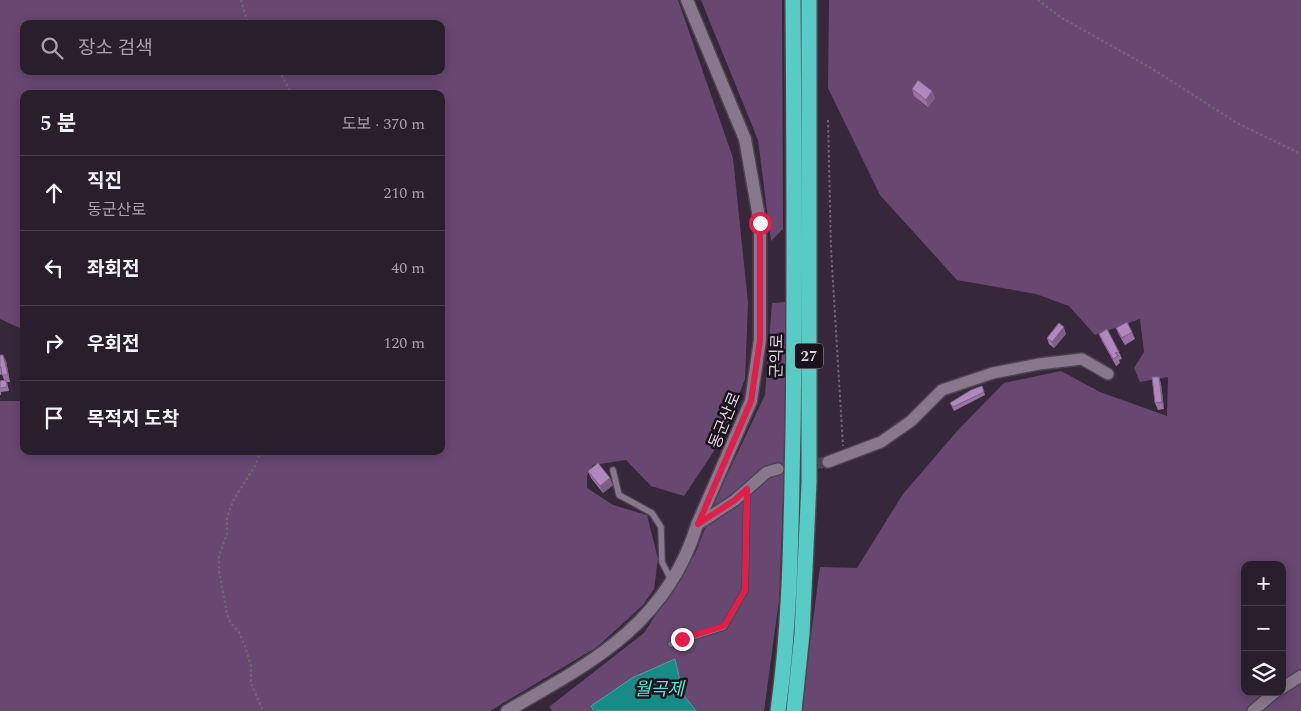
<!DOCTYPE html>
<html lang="ko">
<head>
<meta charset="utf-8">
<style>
  :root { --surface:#281e2c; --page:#302734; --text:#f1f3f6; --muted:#a5a2a9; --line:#443c48 }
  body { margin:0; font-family:Spectral,"Noto Sans KR",serif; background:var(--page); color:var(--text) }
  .controls { position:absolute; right:15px; bottom:15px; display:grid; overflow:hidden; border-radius:10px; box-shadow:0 2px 12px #0003 }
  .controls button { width:45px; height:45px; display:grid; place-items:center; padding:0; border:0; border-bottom:1px solid var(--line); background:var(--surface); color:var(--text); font:25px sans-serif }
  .stop { position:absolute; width:15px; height:15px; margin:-11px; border:4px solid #e11d48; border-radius:50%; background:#fff }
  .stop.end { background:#e11d48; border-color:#fff; box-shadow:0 1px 5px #0008 }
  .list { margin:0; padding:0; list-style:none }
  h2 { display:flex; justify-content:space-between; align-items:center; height:65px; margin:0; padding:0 20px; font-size:21px }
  h2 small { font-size:16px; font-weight:400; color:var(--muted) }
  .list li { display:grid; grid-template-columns:32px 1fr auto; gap:15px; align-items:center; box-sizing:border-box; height:75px; padding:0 20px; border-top:1px solid var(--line) }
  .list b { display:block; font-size:19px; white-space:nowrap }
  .list p { margin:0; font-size:16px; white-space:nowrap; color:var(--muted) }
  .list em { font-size:16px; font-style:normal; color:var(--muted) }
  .icon { flex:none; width:28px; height:28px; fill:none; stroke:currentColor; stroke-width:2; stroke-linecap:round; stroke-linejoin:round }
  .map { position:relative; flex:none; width:1301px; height:711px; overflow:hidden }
  .search { position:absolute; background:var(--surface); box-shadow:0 2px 12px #0003; left:20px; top:20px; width:425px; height:55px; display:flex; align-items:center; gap:12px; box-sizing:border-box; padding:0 18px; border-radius:10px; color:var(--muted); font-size:19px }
  .panel { position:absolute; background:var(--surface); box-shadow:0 2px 12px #0003; left:20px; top:90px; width:425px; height:365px; border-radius:10px }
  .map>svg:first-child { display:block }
</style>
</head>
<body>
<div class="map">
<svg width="1301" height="711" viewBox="0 0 1301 711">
  <rect width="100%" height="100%" fill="#36283a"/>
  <path fill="#684871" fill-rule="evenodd" d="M 0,0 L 678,0 L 733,158 L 748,303 L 745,379 L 722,439 L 684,496 L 651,486 L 626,460 L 593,465 L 587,476 L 587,488 L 613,505 L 647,515 L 658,559 L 654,589 L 643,605 L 597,647 L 490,711 L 0,711 L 0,401 L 24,401 L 24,451 L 441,451 L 441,94 L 24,94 L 24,330 L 0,319 ZM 24,24 L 441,24 L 441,71 L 24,71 Z
    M 701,0 L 782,0 L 783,229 L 771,241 L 758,140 Z
    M 829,0 L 1301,0 L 1301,711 L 801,711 L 820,567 L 857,568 L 903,494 L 959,429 L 1004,383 L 1061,371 L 1100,392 L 1167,416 L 1168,377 L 1140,382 L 1134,368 L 1144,352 L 1140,319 L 1095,335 L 1069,306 L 1036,294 L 957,280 L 880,195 L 828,88 ZM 1245,565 L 1282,565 L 1282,692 L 1245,692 Z
    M 786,302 L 784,475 L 779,600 L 764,711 L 696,711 L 683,694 L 675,659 L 591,706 L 594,711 L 552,711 L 549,707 L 644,633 L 695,554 L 720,490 L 765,395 L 772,303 Z"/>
  <path fill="#178b85" stroke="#53a1a1" d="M 675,659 L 683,694 L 696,711 L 594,711 L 591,706 L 632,678 Z"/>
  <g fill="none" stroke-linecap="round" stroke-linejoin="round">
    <path stroke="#4f4253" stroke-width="11" stroke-dasharray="11 5.5" stroke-linecap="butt" d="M 784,468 L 828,462"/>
    <g stroke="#4f4353" stroke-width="8">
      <path id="lane" d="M 613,470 L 619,495 L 652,513 L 661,527 L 662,562 L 671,580
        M 671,644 L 724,627 L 745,590 L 747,491"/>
    </g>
    <g stroke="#4f4353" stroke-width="14">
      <path id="street" d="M 828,462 L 881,442 L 911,421 L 942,390 L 993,373 L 1039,364 L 1082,359 L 1108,374
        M 697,525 L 735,500 L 767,472 L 778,469
        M 1282,688 L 1301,676
        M 1253,711 L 1275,692"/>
    </g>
    <g stroke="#4f4353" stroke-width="15">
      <path id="secondary" d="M 507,711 C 591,663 667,624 697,525 L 751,401 L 760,340 L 760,223 L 745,139 L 687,0"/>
    </g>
    <g stroke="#4f4353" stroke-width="18">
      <path id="highway" d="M 778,711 C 791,618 791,525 793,431 C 795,288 794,144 793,0
        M 794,711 L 802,634 L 809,482 L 809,0"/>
    </g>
    <path stroke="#716575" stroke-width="2" stroke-dasharray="2.5 2.5" stroke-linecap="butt" d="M 241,0 L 248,24
      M 1038,0 L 1060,17 L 1151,68 L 1237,123 L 1301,154
      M 279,71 L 292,94
      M 828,120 L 831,249 L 843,446
      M 261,451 L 255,466 L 234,499 L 227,517 L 227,534 L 219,556 L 219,571 L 227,614 L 230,622 L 239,632 L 245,646 L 251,666 L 251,683 L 263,711"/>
    <use href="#lane" stroke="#89788d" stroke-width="5.5"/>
    <use href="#street" stroke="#89788d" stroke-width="11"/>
    <use href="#secondary" stroke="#89788d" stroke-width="12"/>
    <use href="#highway" stroke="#58cbc4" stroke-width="15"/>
  </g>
  <path fill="#9973a4" d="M 912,89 L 932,91 L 935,98 L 928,107 L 914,96 Z
    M 1116,328 L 1132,332 L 1135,339 L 1125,345 L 1119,335 Z
    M 1066,334 L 1054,348 L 1049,344 L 1047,338 Z
    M 1099,334 L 1119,352 L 1122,359 L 1119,360 L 1120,363 L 1116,366 L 1102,341 Z
    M 0,355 L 6,361 L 10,382 L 7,382 L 9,391 L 1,392 L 1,395 L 0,395 L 0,381 L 4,380 L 2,374 L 0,375 Z
    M 1159,377 L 1161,384 L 1164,409 L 1158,410 L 1155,403 Z
    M 982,386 L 985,395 L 954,411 L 950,403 Z
    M 588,471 L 613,485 L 603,493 L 591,478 Z"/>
  <path fill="#7d5e86" d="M 932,91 L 935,98 L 928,107 L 926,100 Z
    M 1064,327 L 1066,334 L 1054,348 L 1052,342 Z
    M 3,355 L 6,361 L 10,382 L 8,375 Z
    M 1159,377 L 1161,384 L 1164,409 L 1162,402 Z
    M 610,478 L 613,485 L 603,493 L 600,486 Z"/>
  <path fill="#b286bf" stroke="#7d5e86" d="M 918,80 L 932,91 L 926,100 L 912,89 Z
    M 1127,322 L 1132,332 L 1122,338 L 1116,328 Z
    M 1059,323 L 1064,327 L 1052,342 L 1047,338 Z
    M 1107,329 L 1119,352 L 1115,353 L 1118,356 L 1113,359 L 1099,334 Z
    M 0,355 L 3,355 L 8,375 L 2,375 L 1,367 L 0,367 Z
    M 1152,377 L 1159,377 L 1162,402 L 1155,403 Z
    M 6,380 L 7,387 L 0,388 L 0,381 Z
    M 982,386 L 984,392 L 953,407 L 950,403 L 971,390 Z
    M 598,463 L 610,478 L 600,486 L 588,471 Z"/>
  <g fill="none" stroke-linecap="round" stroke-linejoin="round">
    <path stroke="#e11d48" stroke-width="6" d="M 682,639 L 724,626 L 745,590 L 747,489 L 735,500 L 698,524 L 751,401 L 760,340 L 760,223"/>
  </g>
  <g text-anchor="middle" stroke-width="5" stroke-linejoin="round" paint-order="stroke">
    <rect fill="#1a131b" stroke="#a39ba6" stroke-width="1" x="795" y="343.5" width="28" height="25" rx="4"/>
    <g font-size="15" font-weight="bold" fill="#ded5e1">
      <text x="809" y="361">27</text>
    </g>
    <g font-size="16" fill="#ded5e1" stroke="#1a131b">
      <text transform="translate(776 356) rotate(-89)" y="6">군익로</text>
      <text transform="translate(724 420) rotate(-68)" y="6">동군산로</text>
    </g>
    <g font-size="18" font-style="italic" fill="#51e6dd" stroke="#1a131b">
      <text x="659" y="695">월곡제</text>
    </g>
  </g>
</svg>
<div class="controls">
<button>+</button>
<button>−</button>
<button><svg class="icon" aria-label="layers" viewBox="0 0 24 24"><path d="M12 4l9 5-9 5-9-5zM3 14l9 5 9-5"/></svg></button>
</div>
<div class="stop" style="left:760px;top:223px"></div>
<div class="stop end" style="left:682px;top:639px"></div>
<div class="search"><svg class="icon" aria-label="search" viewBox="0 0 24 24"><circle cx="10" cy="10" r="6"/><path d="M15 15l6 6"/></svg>장소 검색</div>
<section class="panel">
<h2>5 분<small>도보 · 370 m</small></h2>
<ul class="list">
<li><svg class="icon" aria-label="ahead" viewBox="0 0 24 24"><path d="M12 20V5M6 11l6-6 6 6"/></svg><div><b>직진</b><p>동군산로</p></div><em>210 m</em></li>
<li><svg class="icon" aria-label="left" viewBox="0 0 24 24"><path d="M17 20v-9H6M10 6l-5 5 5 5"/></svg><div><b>좌회전</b></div><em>40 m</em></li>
<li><svg class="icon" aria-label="right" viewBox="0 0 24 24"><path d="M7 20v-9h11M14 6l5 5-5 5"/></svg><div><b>우회전</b></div><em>120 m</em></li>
<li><svg class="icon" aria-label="arrive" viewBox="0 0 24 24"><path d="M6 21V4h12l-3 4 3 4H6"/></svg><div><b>목적지 도착</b></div></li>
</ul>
</section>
</div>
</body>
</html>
